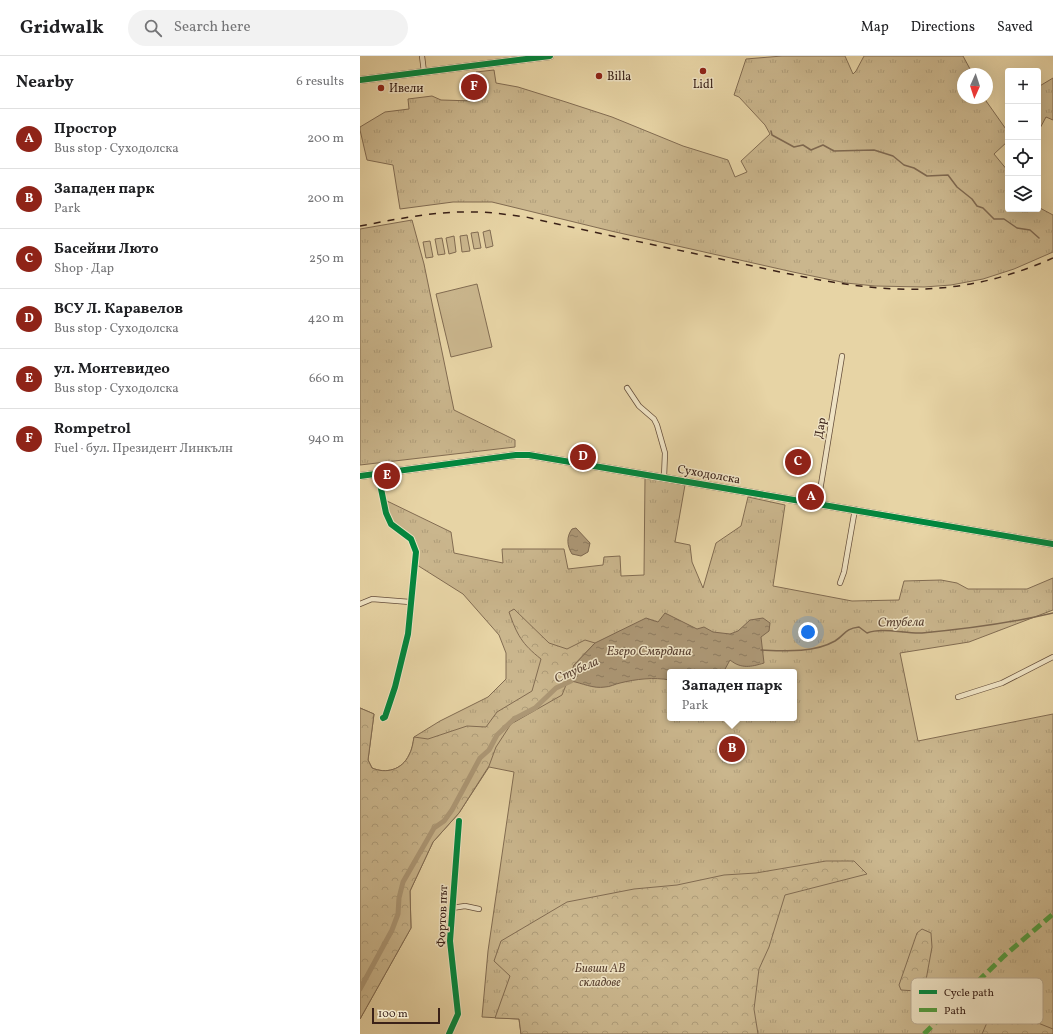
<!DOCTYPE html>
<html lang="en">
<head>
<meta charset="utf-8">
<style>
  :root { --surface:#fff; --page:#f2f2f2; --text:#202124; --muted:#757577; --line:#e0e0e0; --accent:#8f2418 }
  body { margin:0; font-family:Vollkorn,serif; background:var(--page); color:var(--text) }
  .controls { position:absolute; right:12px; top:12px; display:grid; overflow:hidden; border-radius:4px; box-shadow:0 4px 16px #0002 }
  .controls button { width:36px; height:36px; display:grid; place-items:center; padding:0; border:0; border-bottom:1px solid var(--line); background:var(--surface); color:var(--text); font:20px sans-serif }
  .compass { position:absolute; left:597px; top:12px; width:36px; height:36px; border-radius:50%; background:var(--surface); box-shadow:0 4px 16px #0002; rotate:183deg }
  .scale { position:absolute; left:12px; bottom:10px; width:68px; box-sizing:border-box; padding-left:4px; border:2px solid #3a2118; border-top:0; font-size:11px; line-height:14px; white-space:nowrap; color:#3a2118; -webkit-text-stroke:3px #efe3c4; paint-order:stroke }
  .you { position:absolute; left:448px; top:576px; width:14px; height:14px; margin:-10px; border:3px solid #fff; border-radius:50%; background:#1a73e8; box-shadow:0 0 0 6px #1a73e833 }
  .badge { display:grid; place-items:center; width:26px; height:26px; border-radius:50%; background:var(--accent); color:#fff; font-size:13px; font-weight:700 }
  .pin { position:absolute; translate:-50% -50%; border:2px solid #fff; box-shadow:0 1px 4px #0006 }
  .popup { position:absolute; left:307px; top:613px; width:130px; height:52px; box-sizing:border-box; display:grid; place-content:center; border-radius:4px; background:var(--surface); filter:drop-shadow(0 1px 3px #0005); font-size:13px; white-space:nowrap; color:var(--muted) }
  .popup b { font-size:15px; color:var(--text) }
  .popup::after { content:''; position:absolute; left:50%; top:100%; margin-left:-8px; border:8px solid transparent; border-top-color:var(--surface) }
  .list { margin:0; padding:0; list-style:none }
  h2 { display:flex; justify-content:space-between; align-items:center; height:52px; margin:0; padding:0 16px; font-size:17px }
  h2 small { font-size:13px; font-weight:400; color:var(--muted) }
  .list li { display:grid; grid-template-columns:26px 1fr auto; gap:12px; align-items:center; box-sizing:border-box; height:60px; padding:0 16px; border-top:1px solid var(--line) }
  .list b { display:block; font-size:15px; white-space:nowrap }
  .list p { margin:0; font-size:13px; white-space:nowrap; color:var(--muted) }
  .list em { font-size:13px; font-style:normal; color:var(--muted) }
  .icon { flex:none; width:22px; height:22px; fill:none; stroke:currentColor; stroke-width:2; stroke-linecap:round; stroke-linejoin:round }
  .map { position:relative; flex:none; width:693px; height:978px; overflow:hidden }
  header { display:flex; align-items:center; gap:24px; box-sizing:border-box; height:56px; padding:0 20px; background:var(--surface); border-bottom:1px solid var(--line) }
  header strong { font-size:19px }
  nav { display:flex; gap:22px; margin-inline-start:auto; font-size:14px }
  .search { width:280px; height:36px; background:var(--page); display:flex; align-items:center; gap:10px; box-sizing:border-box; padding:0 14px; border-radius:22px; color:var(--muted); font-size:15px }
  main { display:flex }
  aside { flex:1; background:var(--surface) }
  .map>svg:first-child { display:block }
</style>
</head>
<body>
<header>
<strong>Gridwalk</strong>
<div class="search"><svg class="icon" aria-label="search" viewBox="0 0 24 24"><circle cx="10" cy="10" r="6"/><path d="M15 15l6 6"/></svg>Search here</div>
<nav><a>Map</a><a>Directions</a><a>Saved</a></nav>
</header>
<main>
<aside>
<h2>Nearby<small>6 results</small></h2>
<ul class="list">
<li><span class="badge">A</span><div><b>Простор</b><p>Bus stop · Суходолска</p></div><em>200 m</em></li>
<li><span class="badge">B</span><div><b>Западен парк</b><p>Park</p></div><em>200 m</em></li>
<li><span class="badge">C</span><div><b>Басейни Люто</b><p>Shop · Дар</p></div><em>250 m</em></li>
<li><span class="badge">D</span><div><b>ВСУ Л. Каравелов</b><p>Bus stop · Суходолска</p></div><em>420 m</em></li>
<li><span class="badge">E</span><div><b>ул. Монтевидео</b><p>Bus stop · Суходолска</p></div><em>660 m</em></li>
<li><span class="badge">F</span><div><b>Rompetrol</b><p>Fuel · бул. Президент Линкълн</p></div><em>940 m</em></li>
</ul>
</aside>
<div class="map">
<svg width="693" height="978" viewBox="0 0 693 978">
  <defs>
    <pattern id="grass-tufts" width="24" height="20" patternUnits="userSpaceOnUse"><rect width="24" height="20" fill="#cab68d"/><path d="M3 7l-1-3M5 7V3M7 7l1-3M15 17l-1-3M17 17v-4M19 17l1-3" fill="none" stroke="#ae9c79"/></pattern>
    <pattern id="forest-crowns" width="20" height="18" patternUnits="userSpaceOnUse"><rect width="20" height="18" fill="#cab68d"/><path d="M2 6a3 3 0 1 1 6 0M12 15a3 3 0 1 1 6 0" fill="none" stroke="#ae9c79"/></pattern>
    <pattern id="water-ripples" width="26" height="14" patternUnits="userSpaceOnUse"><rect width="26" height="14" fill="#ac9775"/><path d="M2 4q2-2 4 0t4 0M15 11q2-2 4 0t4 0" fill="none" stroke="#8d7b5f"/></pattern>
  </defs>
  <rect width="100%" height="100%" fill="#e7d4a5"/>
  <filter id="stains"><feTurbulence type="fractalNoise" baseFrequency=".005" numOctaves="4"/><feColorMatrix values="0 0 0 0 .2 0 0 0 0 .09 0 0 0 0 .02 0 0 0 .5 -.17"/></filter>
  <radialGradient id="worn" r=".72"><stop offset=".6" stop-color="#630" stop-opacity="0"/><stop offset="1" stop-color="#630" stop-opacity=".3"/></radialGradient>
  <path fill="url(#grass-tufts)" stroke="#826c52" fill-rule="evenodd" d="M 422,0 L 485,0 L 493,18 L 496,15 L 504,0 L 603,0 L 610,13 L 605,15 L 607,18 L 603,18 L 603,42 L 624,42 L 648,76 L 648,85 L 634,98 L 648,115 L 648,153 L 678,153 L 678,151 L 693,159 L 693,196 L 654,213 L 623,223 L 591,229 L 564,231 L 515,230 L 486,227 L 433,216 L 251,175 L 132,146 L 93,146 L 40,153 L 33,109 L 7,104 L 0,74 L 0,71 L 25,56 L 49,53 L 48,43 L 72,40 L 81,44 L 114,45 L 114,35 L 128,35 L 128,29 L 116,16 L 134,14 L 136,27 L 158,31 L 206,46 L 252,61 L 323,90 L 368,104 L 375,121 L 387,116 L 381,105 L 410,78 L 405,69 L 379,41 L 374,39 L 386,3 Z
    M 693,22 L 693,64 L 686,61 L 678,76 L 678,31 Z
    M 52,164 L 64,208 L 94,354 L 155,384 L 155,391 L 0,409 L 0,173 Z
    M 285,422 L 325,429 L 315,486 L 330,489 L 332,506 L 343,532 L 356,487 L 381,470 L 388,441 L 425,449 L 413,530 L 492,545 L 539,544 L 544,525 L 581,524 L 597,527 L 608,533 L 667,533 L 693,522 L 693,554 L 609,586 L 540,597 L 558,685 L 693,658 L 693,978 L 161,978 L 159,963 L 122,961 L 128,895 L 154,716 L 129,711 L 99,757 L 73,786 L 50,835 L 51,872 L 0,963 L 0,652 L 14,658 L 8,704 L 12,712 C 26,718 42,714 49,699 C 52,694 53,687 54,681 L 80,665 L 128,641 L 146,623 L 146,597 L 139,579 L 103,538 L 57,509 C 59,479 52,487 34,470 C 28,464 27,452 25,444 L 91,476 L 94,497 L 143,507 L 142,493 L 204,493 L 208,513 L 243,509 L 244,501 L 260,500 L 261,520 L 284,519 ZM 310,616 L 434,616 L 434,662 L 310,662 Z"/>
  <path fill="url(#forest-crowns)" stroke="#826c52" d="M 154,553 L 189,587 L 207,593 L 225,584 L 235,587 L 214,609 L 202,639 L 151,668 L 136,691 L 129,710 L 99,757 L 73,786 L 50,835 L 51,872 L 0,963 L 0,652 L 14,658 L 8,704 L 12,712 C 26,718 42,714 49,699 C 52,694 53,687 54,681 L 68,683 L 107,670 L 126,671 L 137,656 L 172,635 L 181,603 C 162,588 157,579 149,556 Z
    M 466,805 L 494,805 L 507,818 L 425,839 L 409,891 L 399,913 L 394,953 L 398,978 L 161,978 L 159,963 L 135,962 L 150,920 L 134,905 L 141,885 L 207,846 L 274,833 L 317,829 L 364,819 L 396,817 Z
    M 562,873 L 571,877 L 572,891 L 566,924 L 556,935 L 541,934 L 539,929 L 557,877 Z
    M 658,959 L 693,973 L 693,978 L 622,978 L 629,962 Z"/>
  <path fill="#cab68d" stroke="#826c52" d="M 130,174 L 133,190 L 126,192 L 123,176 Z
    M 118,176 L 121,192 L 114,193 L 111,177 Z
    M 107,179 L 110,195 L 102,196 L 100,180 Z
    M 94,180 L 96,196 L 89,198 L 86,182 Z
    M 82,182 L 85,198 L 78,199 L 75,183 Z
    M 70,185 L 73,201 L 66,202 L 63,186 Z
    M 117,228 L 132,291 L 91,301 L 76,238 Z"/>
  <path fill="url(#water-ripples)" stroke="#7e6850" d="M 216,472 L 230,487 L 228,496 L 221,500 L 212,498 C 207,490 206,481 212,473 Z
    M 305,557 L 337,573 L 344,571 L 353,576 L 370,578 L 378,575 L 390,564 L 403,562 L 410,567 L 409,575 L 401,581 L 404,607 C 391,611 381,613 370,604 L 364,615 L 310,616 L 310,624 C 294,621 276,623 260,627 C 255,628 250,631 245,631 C 233,633 222,627 211,625 L 214,609 L 235,587 L 286,562 L 298,566 Z"/>
  <g fill="none" stroke-linecap="round" stroke-linejoin="round">
    <path stroke="#7e6850" stroke-width="1.5" d="M 411,75 L 412,79 L 434,91 L 443,89 L 451,94 L 463,89 L 474,95 L 514,94 L 533,100 L 544,109 L 554,112 L 567,120 L 588,119 L 597,131 L 612,143 L 617,150 L 623,152 L 634,163 L 644,163 L 657,172 L 670,174 L 679,182
      M 401,594 C 425,595 454,597 475,585 C 486,578 484,573 499,571 L 507,577 C 523,571 545,578 562,577 C 605,573 651,567 693,557"/>
    <path stroke="#ac9775" stroke-width="5" d="M 0,933 L 32,874 L 38,858 L 39,842 L 43,826 L 74,772 L 84,765 L 92,754 L 120,702 L 129,694 L 137,679 L 154,663 L 175,652 L 196,632 L 211,625"/>
    <g stroke="#654e3b" stroke-width="6">
      <path id="minor" d="M 62,0 L 64,16
        M 267,332 L 279,350 L 294,363 L 297,369 L 305,397 L 304,421
        M 18,418 L 26,457 L 31,468 L 51,483 L 56,496 L 48,578 L 35,631 L 25,661 L 23,662
        M 458,447 L 482,300
        M 480,527 L 484,516 L 495,453
        M 0,548 L 12,543 L 50,546
        M 598,641 L 642,627 L 693,601
        M 92,852 L 105,850 L 119,853
        M 89,978 L 98,958 L 90,885 L 99,765"/>
    </g>
    <g stroke="#654e3b" stroke-width="8">
      <path id="tertiary" d="M 0,24 L 190,0
        M 0,420 L 156,399 L 169,399 L 693,488"/>
    </g>
    <use href="#minor" stroke="#efe3c4" stroke-width="4.5"/>
    <use href="#tertiary" stroke="#efe3c4" stroke-width="6"/>
    <path stroke="#3a2118" stroke-width="1.5" stroke-dasharray="7 7" stroke-linecap="butt" d="M 0,170 C 37,163 76,155 114,156 C 132,156 149,159 166,161 C 232,176 299,190 365,204 C 485,230 574,255 693,202"/>
    <path stroke="#529b3e" stroke-width="5" stroke-dasharray="10 5" stroke-linecap="butt" d="M 564,978 L 644,900 L 693,858"/>
    <g stroke="#efe3c4" stroke-width="8">
      <path id="cycleway" d="M 0,24 L 190,0
        M 18,418 L 26,457 L 31,468 L 51,483 L 56,496 L 48,578 L 35,631 L 25,661 L 23,662
        M 0,420 L 156,399 L 169,399 L 693,488
        M 89,978 L 98,958 L 90,885 L 99,765"/>
    </g>
    <use href="#cycleway" stroke="#00873e" stroke-width="6"/>
  </g>
  <g fill="#8f2418" stroke="#efe3c4" stroke-width="1.5">
    <circle cx="343" cy="15" r="4"/>
    <circle cx="239" cy="20" r="4"/>
    <circle cx="21" cy="32" r="4"/>
  </g>
  <g text-anchor="middle" stroke-width="3" stroke-linejoin="round" paint-order="stroke">
    <g font-size="12" fill="#3a2118" stroke="#efe3c4" text-anchor="start">
      <text x="247" y="24">Billa</text>
      <text x="343" y="32" text-anchor="middle">Lidl</text>
      <text x="29" y="36">Ивели</text>
    </g>
    <g font-size="12" fill="#3a2118" stroke="#efe3c4">
      <text transform="translate(460 372) rotate(-80)" y="4">Дар</text>
      <text transform="translate(349 418) rotate(10)" y="4">Суходолска</text>
      <text transform="translate(82 860) rotate(-88)" y="4">Фортов път</text>
    </g>
    <g font-size="12" font-style="italic" fill="#5e4635" stroke="#efe3c4">
      <text x="240" y="916">Бивши АВ<tspan x="240" dy="14">складове</tspan></text>
    </g>
    <g font-size="13" font-style="italic" fill="#5c4434" stroke="#efe3c4">
      <text transform="translate(541 565) rotate(-1)" y="5">Стубела</text>
      <text x="289" y="599">Езеро Смърдана</text>
      <text transform="translate(216 613) rotate(-24)" y="5">Стубела</text>
    </g>
  </g>
  <rect x="551" y="922" width="132" height="46" rx="6" fill="#efe3c4" stroke="#b9a990" stroke-width="1"/>
  <rect x="559" y="934" width="18" height="4" fill="#00873e"/>
  <rect x="559" y="952" width="18" height="4" fill="#529b3e"/>
  <g font-size="11" fill="#3a2118">
    <text x="584" y="940">Cycle path</text>
    <text x="584" y="958">Path</text>
  </g>
  <rect width="100%" height="100%" filter="url(#stains)"/>
  <rect width="100%" height="100%" fill="url(#worn)"/>
</svg>
<div class="controls">
<button>+</button>
<button>−</button>
<button><svg class="icon" aria-label="locate" viewBox="0 0 24 24"><circle cx="12" cy="12" r="6"/><path d="M12 2v4M12 18v4M2 12h4M18 12h4"/></svg></button>
<button><svg class="icon" aria-label="layers" viewBox="0 0 24 24"><path d="M12 4l9 5-9 5-9-5zM3 14l9 5 9-5"/></svg></button>
</div>
<svg class="compass" viewBox="-18 -18 36 36"><path d="M0-13l5 13h-10z" fill="#e53935"/><path d="M0 13l5-13h-10z" fill="#757577"/></svg>
<div class="scale">100 m</div>
<div class="you"></div>
<div class="pin badge" style="left:451px;top:441px">A</div>
<div class="pin badge" style="left:372px;top:693px">B</div>
<div class="popup"><b>Западен парк</b>Park</div>
<div class="pin badge" style="left:438px;top:406px">C</div>
<div class="pin badge" style="left:223px;top:401px">D</div>
<div class="pin badge" style="left:27px;top:420px">E</div>
<div class="pin badge" style="left:114px;top:31px">F</div>
</div>
</main>
</body>
</html>
